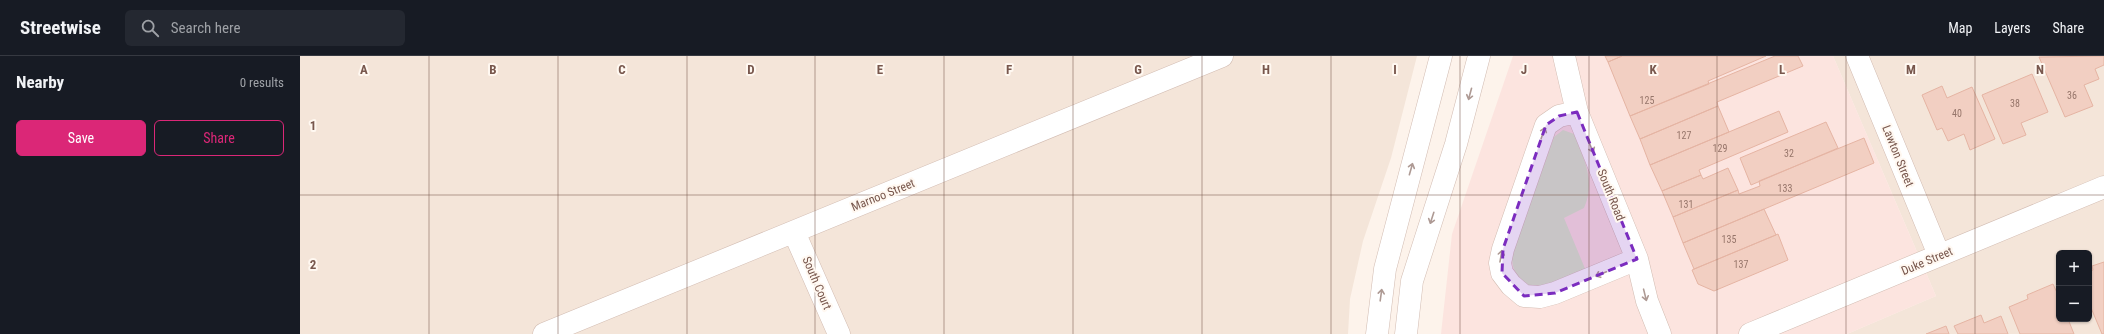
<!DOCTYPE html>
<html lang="en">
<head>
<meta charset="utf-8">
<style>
  :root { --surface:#171b24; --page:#242831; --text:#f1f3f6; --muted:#9ea1a6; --line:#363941; --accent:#db2777 }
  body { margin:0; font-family:"Roboto Condensed",sans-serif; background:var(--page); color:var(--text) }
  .controls { position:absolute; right:12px; bottom:12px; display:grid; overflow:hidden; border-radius:6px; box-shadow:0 1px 3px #0004 }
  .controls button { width:36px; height:36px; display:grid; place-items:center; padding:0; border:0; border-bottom:1px solid var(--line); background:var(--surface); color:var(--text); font:20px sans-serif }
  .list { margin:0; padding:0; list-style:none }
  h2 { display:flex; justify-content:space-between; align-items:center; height:52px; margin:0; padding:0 16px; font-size:17px }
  h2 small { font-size:13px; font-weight:400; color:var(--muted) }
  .actions { display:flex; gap:8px; padding:12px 16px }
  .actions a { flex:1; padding:9px 0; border:1px solid var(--accent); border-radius:6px; text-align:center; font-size:14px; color:var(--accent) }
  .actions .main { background:var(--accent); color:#fff }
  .icon { flex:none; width:22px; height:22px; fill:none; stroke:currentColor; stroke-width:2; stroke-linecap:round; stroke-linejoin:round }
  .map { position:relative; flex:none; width:1804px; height:278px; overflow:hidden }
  header { display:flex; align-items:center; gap:24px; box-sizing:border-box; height:56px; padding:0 20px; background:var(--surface); border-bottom:1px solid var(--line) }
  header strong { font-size:19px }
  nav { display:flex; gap:22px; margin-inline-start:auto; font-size:14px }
  .search { width:280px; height:36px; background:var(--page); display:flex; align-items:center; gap:10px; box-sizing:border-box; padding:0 14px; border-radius:6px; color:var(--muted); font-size:15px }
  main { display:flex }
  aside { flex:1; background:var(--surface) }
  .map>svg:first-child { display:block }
</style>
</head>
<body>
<header>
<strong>Streetwise</strong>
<div class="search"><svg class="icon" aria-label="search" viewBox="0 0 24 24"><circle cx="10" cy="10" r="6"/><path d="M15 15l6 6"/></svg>Search here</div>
<nav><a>Map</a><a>Layers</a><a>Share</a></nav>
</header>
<main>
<aside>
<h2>Nearby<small>0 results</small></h2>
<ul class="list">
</ul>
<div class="actions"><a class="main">Save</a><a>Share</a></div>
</aside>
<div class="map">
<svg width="1804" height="278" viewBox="0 0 1804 278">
  <rect width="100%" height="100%" fill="#fdf3eb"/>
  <path fill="#f4e5d9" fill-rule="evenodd" d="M 0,0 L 1117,0 L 1091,102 L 1063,185 L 1050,243 L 1048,278 L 0,278 Z
    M 1533,0 L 1804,0 L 1804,278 L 1547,278 L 1636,240 ZM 1759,197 L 1789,197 L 1789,263 L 1759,263 Z"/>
  <path fill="#fce4df" d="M 1213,0 L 1533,0 L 1636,240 L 1547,278 L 1141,278 L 1152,178 Z"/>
  <path fill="#dbebc8" d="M 1263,74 L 1274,78 C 1284,103 1296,125 1284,152 L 1264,162 L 1286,215 C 1268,223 1236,242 1220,223 C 1213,214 1212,209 1212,198 L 1254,81 Z"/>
  <path fill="#f2cfc2" stroke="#e5b4a3" d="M 1305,0 L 1322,0 L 1308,6 Z
    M 1322,0 L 1466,0 L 1408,25 L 1409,28 L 1330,60 L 1308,6 Z
    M 1475,0 L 1498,0 L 1503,10 L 1417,46 L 1418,50 L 1340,83 L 1330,60 Z
    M 1804,0 L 1804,9 L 1795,13 L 1799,23 L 1784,29 L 1793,50 L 1765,61 L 1739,1 Z
    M 1732,18 L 1748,56 L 1721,67 L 1726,79 L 1703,88 L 1682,39 Z
    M 1642,30 L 1647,42 L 1672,31 L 1695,83 L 1670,94 L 1664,78 L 1648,85 L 1642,72 L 1637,74 L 1622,39 Z
    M 1418,50 L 1429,76 L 1350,109 L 1340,83 Z
    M 1479,55 L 1488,76 L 1399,114 L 1401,119 L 1362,135 L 1350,109 Z
    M 1526,66 L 1538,92 L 1451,129 L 1440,102 Z
    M 1564,82 L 1574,107 L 1383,187 L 1373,161 L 1438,134 L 1439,138 L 1460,130 L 1459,125 Z
    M 1428,112 L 1438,134 L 1373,161 L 1362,135 L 1401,119 L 1403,123 Z
    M 1464,153 L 1476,179 L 1394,213 L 1383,187 Z
    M 1478,178 L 1488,204 L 1414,235 L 1398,228 L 1392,214 Z
    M 1804,206 L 1804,278 L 1802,278 L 1789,247 L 1789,216 L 1793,214 L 1792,210 Z
    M 1753,228 L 1759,241 L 1759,263 L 1768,263 L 1774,278 L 1720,278 L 1709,251 L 1728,243 L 1727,239 Z
    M 1681,259 L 1684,267 L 1701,260 L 1708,278 L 1658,278 L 1654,270 Z
    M 1646,270 L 1649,278 L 1626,278 Z"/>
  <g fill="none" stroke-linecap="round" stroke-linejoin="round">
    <g stroke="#d2bcb2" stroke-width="23">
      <path id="minor" d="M 1264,0 L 1277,56 L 1337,203 L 1347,245 L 1360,278
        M 1557,0 L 1639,199
        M 1277,56 L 1259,60 L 1246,69 L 1203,193 L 1200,207 L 1202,217 L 1211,229 L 1224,240 L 1240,241 L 1255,237 L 1337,203
        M 494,176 L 539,278
        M 244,278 L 922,0
        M 1450,278 L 1804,131"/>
    </g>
    <g stroke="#d2bcb2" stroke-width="23">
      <path id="tertiary" d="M 1077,278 L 1085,213 L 1141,0
        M 1106,278 L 1112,225 L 1156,88 L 1179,0"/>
    </g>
    <use href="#minor" stroke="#fff" stroke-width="22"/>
    <use href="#tertiary" stroke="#fff" stroke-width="22"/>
  </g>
  <defs><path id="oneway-shaft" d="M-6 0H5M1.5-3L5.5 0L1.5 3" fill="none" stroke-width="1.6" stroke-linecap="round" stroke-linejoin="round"/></defs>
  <g stroke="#ae9a94">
    <use href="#oneway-shaft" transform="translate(1170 38) rotate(105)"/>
    <use href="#oneway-shaft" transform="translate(1243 77) rotate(-71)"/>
    <use href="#oneway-shaft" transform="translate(1291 91) rotate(68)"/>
    <use href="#oneway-shaft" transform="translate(1111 113) rotate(-74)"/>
    <use href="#oneway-shaft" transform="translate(1132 162) rotate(108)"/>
    <use href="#oneway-shaft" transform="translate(1201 200) rotate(-80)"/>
    <use href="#oneway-shaft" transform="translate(1301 218) rotate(158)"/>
    <use href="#oneway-shaft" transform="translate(1081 239) rotate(-82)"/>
    <use href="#oneway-shaft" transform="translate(1345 239) rotate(76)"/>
  </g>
  <path fill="#7b2cbf" fill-opacity="0.2" stroke="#7b2cbf" stroke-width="3" stroke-dasharray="8 5" stroke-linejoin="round" d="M 1277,56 L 1337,203 L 1255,237 L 1224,240 L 1202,217 L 1203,193 L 1246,69 L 1259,60 Z"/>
  <path fill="none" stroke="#78574d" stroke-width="1" stroke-opacity="0.55" d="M 129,0 L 129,278M 258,0 L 258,278M 387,0 L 387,278M 515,0 L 515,278M 644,0 L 644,278M 773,0 L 773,278M 902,0 L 902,278M 1031,0 L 1031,278M 1160,0 L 1160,278M 1289,0 L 1289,278M 1417,0 L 1417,278M 1546,0 L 1546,278M 1675,0 L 1675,278M 0,139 L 1804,139"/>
  <g text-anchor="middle" stroke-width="4" stroke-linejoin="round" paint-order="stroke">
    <g font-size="10" fill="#96756a">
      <text x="1772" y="43">36</text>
      <text x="1347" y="48">125</text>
      <text x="1715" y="51">38</text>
      <text x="1657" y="61">40</text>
      <text x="1384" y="83">127</text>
      <text x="1420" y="96">129</text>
      <text x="1489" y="101">32</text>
      <text x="1485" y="136">133</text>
      <text x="1386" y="152">131</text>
      <text x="1429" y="187">135</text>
      <text x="1441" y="212">137</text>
    </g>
    <g font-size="12" fill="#78574d" stroke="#fff8f1">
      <text transform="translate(1598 100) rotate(68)" y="4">Lawton Street</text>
      <text transform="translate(583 139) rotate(-22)" y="4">Marnoo Street</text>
      <text transform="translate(1311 139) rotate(68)" y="4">South Road</text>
      <text transform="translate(1627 205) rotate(-23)" y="4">Duke Street</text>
      <text transform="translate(517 227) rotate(67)" y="4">South Court</text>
    </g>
  </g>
  <g font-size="13" text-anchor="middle" font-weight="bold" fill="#78574d" stroke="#fff8f1" stroke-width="4" stroke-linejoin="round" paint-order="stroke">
    <text x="64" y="18">A</text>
    <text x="193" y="18">B</text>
    <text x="322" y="18">C</text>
    <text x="451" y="18">D</text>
    <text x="580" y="18">E</text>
    <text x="709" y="18">F</text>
    <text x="838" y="18">G</text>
    <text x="966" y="18">H</text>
    <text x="1095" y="18">I</text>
    <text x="1224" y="18">J</text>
    <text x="1353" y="18">K</text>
    <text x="1482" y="18">L</text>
    <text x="1611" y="18">M</text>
    <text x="1740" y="18">N</text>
    <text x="13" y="74">1</text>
    <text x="13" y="213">2</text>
  </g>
</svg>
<div class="controls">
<button>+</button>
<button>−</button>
</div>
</div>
</main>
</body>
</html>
